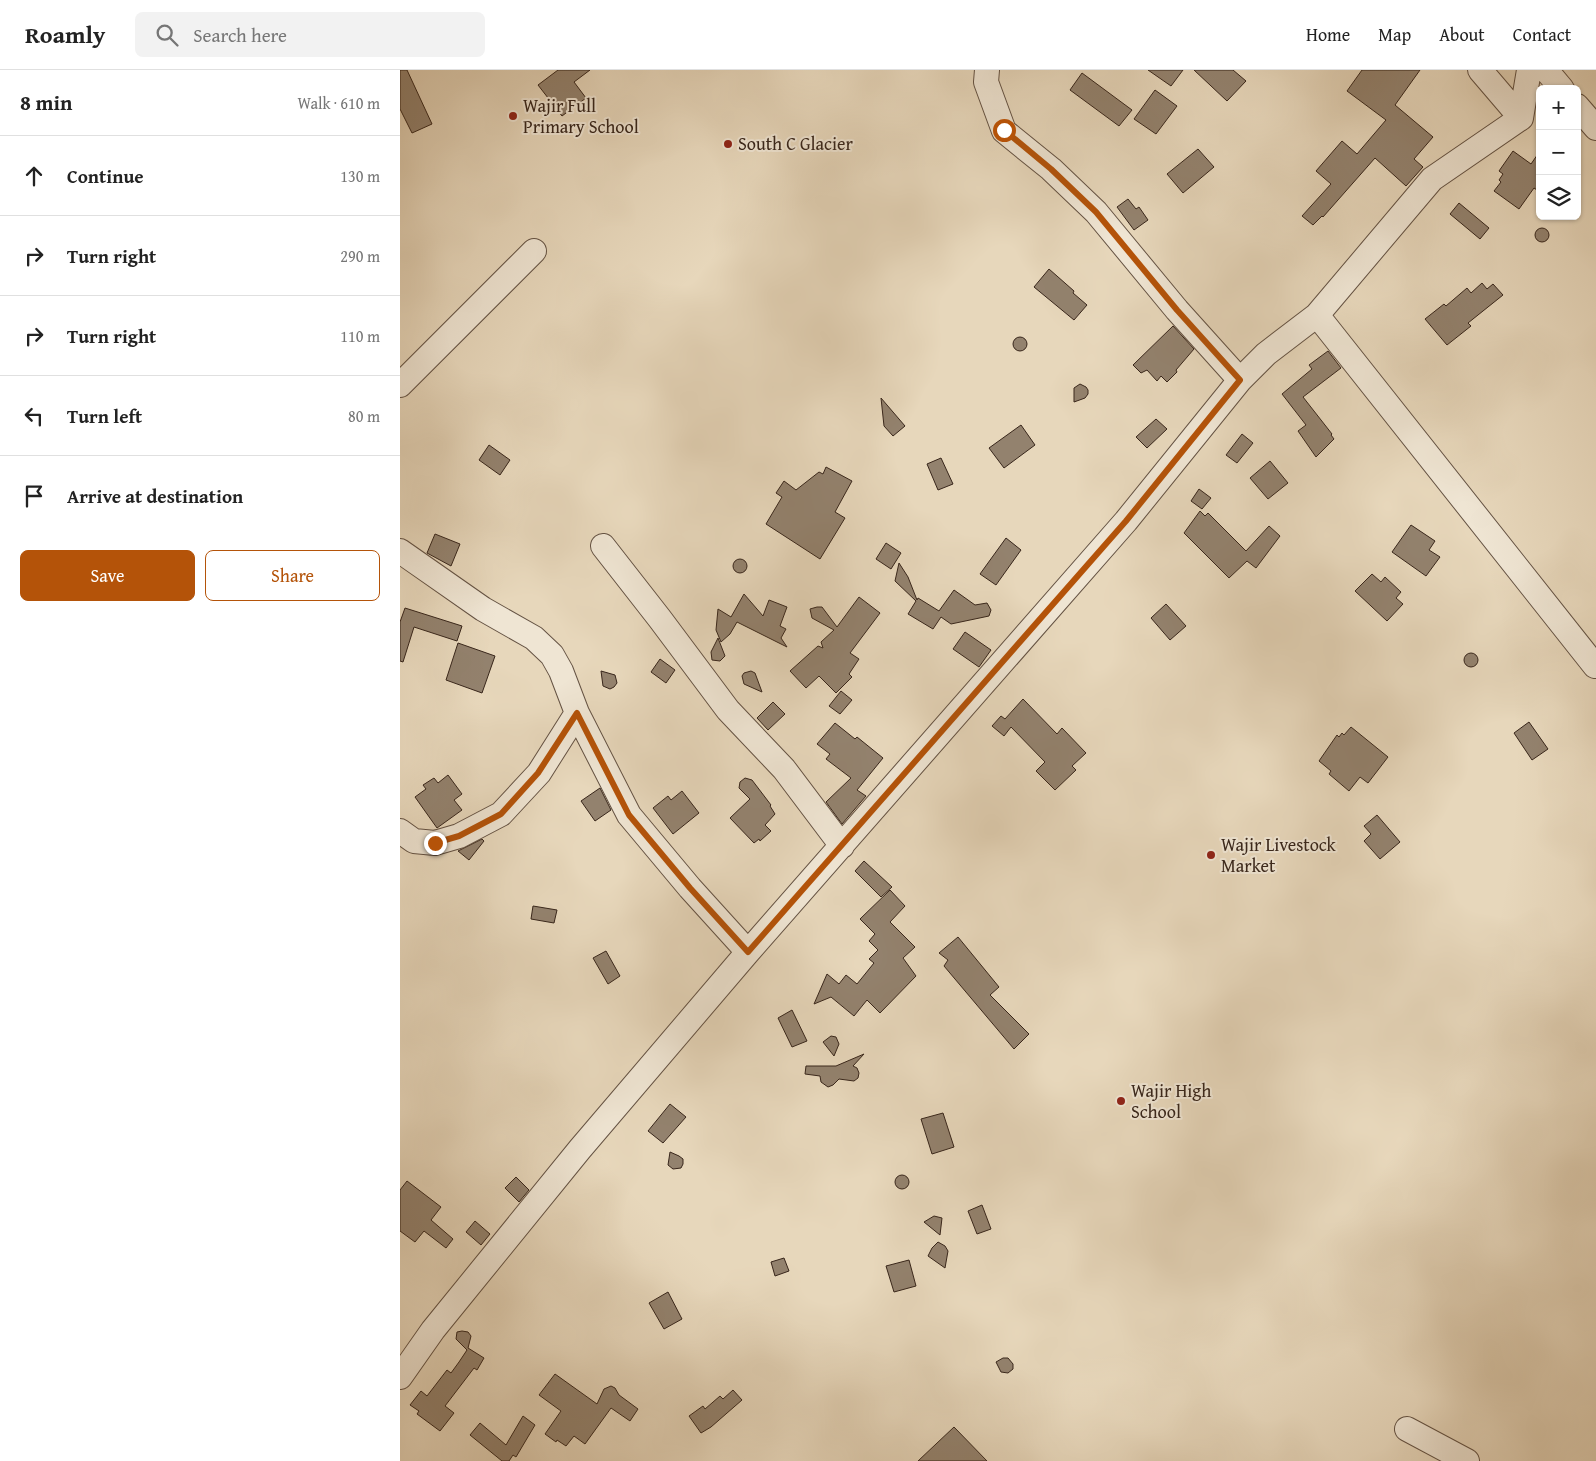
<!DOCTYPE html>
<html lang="en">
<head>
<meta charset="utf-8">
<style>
  :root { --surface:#fff; --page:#f2f2f2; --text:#222; --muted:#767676; --line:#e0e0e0; --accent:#b45309 }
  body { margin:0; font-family:"Gentium Book Plus",serif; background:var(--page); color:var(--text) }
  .controls { position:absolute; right:15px; top:15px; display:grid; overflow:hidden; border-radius:8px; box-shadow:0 1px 4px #0004 }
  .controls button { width:45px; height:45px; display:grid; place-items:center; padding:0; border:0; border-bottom:1px solid var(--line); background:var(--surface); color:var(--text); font:25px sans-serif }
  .stop { position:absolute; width:15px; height:15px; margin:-11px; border:4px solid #b45309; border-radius:50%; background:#fff }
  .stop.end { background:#b45309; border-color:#fff; box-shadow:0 1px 5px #0008 }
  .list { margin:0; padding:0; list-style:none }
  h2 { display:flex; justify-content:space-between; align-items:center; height:65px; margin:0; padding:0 20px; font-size:21px }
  h2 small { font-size:16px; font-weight:400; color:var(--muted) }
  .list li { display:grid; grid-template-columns:32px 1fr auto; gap:15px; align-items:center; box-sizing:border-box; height:80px; padding:0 20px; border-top:1px solid var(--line) }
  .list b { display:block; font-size:19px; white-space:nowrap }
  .list em { font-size:16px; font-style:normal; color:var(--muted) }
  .actions { display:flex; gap:10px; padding:15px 20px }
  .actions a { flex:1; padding:11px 0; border:1px solid var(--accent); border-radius:8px; text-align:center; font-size:18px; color:var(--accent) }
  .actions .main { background:var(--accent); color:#fff }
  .icon { flex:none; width:28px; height:28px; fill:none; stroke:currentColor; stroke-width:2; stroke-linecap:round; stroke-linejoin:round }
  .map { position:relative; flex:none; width:1196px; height:1391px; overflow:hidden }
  header { display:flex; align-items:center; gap:30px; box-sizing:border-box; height:70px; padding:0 25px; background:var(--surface); border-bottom:1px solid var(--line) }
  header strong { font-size:24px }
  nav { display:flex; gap:28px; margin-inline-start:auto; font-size:18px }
  .search { width:350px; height:45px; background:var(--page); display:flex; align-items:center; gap:12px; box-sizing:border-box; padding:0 18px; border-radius:8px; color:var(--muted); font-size:19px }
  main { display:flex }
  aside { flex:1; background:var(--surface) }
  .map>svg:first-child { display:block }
</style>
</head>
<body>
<header>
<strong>Roamly</strong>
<div class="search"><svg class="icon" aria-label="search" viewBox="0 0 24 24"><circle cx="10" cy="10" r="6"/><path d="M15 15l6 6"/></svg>Search here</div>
<nav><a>Home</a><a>Map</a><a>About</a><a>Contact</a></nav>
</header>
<main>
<aside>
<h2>8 min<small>Walk · 610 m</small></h2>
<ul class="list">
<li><svg class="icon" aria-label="ahead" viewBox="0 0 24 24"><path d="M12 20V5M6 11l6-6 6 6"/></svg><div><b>Continue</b></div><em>130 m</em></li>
<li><svg class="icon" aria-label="right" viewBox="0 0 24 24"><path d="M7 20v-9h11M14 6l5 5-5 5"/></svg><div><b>Turn right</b></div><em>290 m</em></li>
<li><svg class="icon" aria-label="right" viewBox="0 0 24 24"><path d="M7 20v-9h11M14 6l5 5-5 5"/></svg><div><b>Turn right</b></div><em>110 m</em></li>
<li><svg class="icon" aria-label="left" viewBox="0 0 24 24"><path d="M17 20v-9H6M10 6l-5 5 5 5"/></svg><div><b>Turn left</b></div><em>80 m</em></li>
<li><svg class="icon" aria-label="arrive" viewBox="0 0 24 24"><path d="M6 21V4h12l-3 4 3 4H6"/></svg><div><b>Arrive at destination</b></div></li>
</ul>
<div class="actions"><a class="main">Save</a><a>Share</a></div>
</aside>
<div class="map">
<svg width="1196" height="1391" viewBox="0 0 1196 1391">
  <rect width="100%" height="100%" fill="#e7d7bb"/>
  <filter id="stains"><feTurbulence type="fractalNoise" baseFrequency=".004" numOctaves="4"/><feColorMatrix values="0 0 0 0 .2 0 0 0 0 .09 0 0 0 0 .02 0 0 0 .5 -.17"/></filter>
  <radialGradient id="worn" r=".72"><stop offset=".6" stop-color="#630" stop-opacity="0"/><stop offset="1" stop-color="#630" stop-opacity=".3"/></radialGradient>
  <path fill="#93826e" stroke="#38261b" d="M 0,0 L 7,0 L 32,54 L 12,63 L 0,39 Z
    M 158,0 L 190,0 L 174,12 L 186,28 L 162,46 L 138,15 Z
    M 748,0 L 783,0 L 771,16 Z
    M 794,0 L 833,0 L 846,11 L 827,31 Z
    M 962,0 L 1020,0 L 995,35 L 1033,67 L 1014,89 L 1023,97 L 1006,116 L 975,88 L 923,147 L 922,146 L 913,155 L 902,146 L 931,114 L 916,101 L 942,71 L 957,84 L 986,50 L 947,21 Z
    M 682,3 L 732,40 L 719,56 L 670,20 Z
    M 755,20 L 777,36 L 756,64 L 734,49 Z
    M 798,79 L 814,97 L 783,123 L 767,104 Z
    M 1113,81 L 1131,94 L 1140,81 L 1140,122 L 1134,118 L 1119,139 L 1094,121 L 1101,112 L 1099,110 L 1103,104 L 1099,101 Z
    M 728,129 L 736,139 L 739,137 L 748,150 L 734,160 L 717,137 Z
    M 1059,133 L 1089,158 L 1080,169 L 1050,144 Z
    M1135 165a7 7 0 1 1 14 0a7 7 0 1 1-14 0Z
    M 649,199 L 674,221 L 673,223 L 687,235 L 674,250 L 634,217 Z
    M 1082,213 L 1087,219 L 1093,214 L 1103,225 L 1068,253 L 1071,256 L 1047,275 L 1025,249 L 1044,234 L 1046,236 L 1067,218 L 1071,223 Z
    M 773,256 L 794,279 L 776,300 L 777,302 L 767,312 L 761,306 L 757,311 L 747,300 L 741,303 L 733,295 Z
    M613 274a7 7 0 1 1 14 0a7 7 0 1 1-14 0Z
    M 928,281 L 941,298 L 903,327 L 932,364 L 931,365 L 934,369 L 916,387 L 898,361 L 906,355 L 882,324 L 912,299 L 909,295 Z
    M 680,314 L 686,317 L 688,320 L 688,324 L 685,328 L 674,332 L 674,318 Z
    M 481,328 L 505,356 L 493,366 L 484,356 Z
    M 756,349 L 767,359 L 747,378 L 736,367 Z
    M 621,355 L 635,375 L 604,398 L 589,378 Z
    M 842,364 L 853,373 L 837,393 L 826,385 Z
    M 89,375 L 110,390 L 100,405 L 79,390 Z
    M 541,388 L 553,414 L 538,420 L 527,394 Z
    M 870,391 L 888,413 L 868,429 L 850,408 Z
    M 426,397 L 452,411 L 435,442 L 445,448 L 420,489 L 366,454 L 382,427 L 376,423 L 384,411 L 396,420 L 419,402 L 423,404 Z
    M 799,419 L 811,428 L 802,439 L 791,431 Z
    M 800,441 L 805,446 L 808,443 L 846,481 L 869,456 L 880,466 L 856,498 L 847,491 L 829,508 L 784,463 Z
    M 1011,455 L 1035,471 L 1029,480 L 1040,487 L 1026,506 L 992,482 Z
    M 35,464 L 60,474 L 51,496 L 27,483 Z
    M 606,468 L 621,480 L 596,515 L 580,504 Z
    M 486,473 L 501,483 L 491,499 L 476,489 Z
    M333 496a7 7 0 1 1 14 0a7 7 0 1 1-14 0Z
    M 499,493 L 508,507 L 517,530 L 518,528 L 539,541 L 554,520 L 575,535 L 587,533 L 591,540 L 589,546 L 551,554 L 541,547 L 533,559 L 508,544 L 516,531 L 495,511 Z
    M 972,504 L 981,512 L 985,507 L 1001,522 L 996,528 L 1003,534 L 987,551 L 955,521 Z
    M 344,524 L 363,546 L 369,530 L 387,537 L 380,556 L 386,559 L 381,568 L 387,577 L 337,552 L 330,564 L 321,572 L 316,560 L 318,539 L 331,547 Z
    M 459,527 L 480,543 L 450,583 L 459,589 L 449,604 L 452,607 L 436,623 L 419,606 L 406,618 L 390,601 L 418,576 L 423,578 L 421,572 L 434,560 L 412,548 L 410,539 L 417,537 L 422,537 L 437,557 Z
    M 766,534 L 786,556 L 770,570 L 751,548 Z
    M 5,538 L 62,556 L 57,571 L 14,557 L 3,592 L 0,591 L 0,552 Z
    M 565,562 L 591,580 L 579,597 L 553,579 Z
    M 318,568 L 325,586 L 320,591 L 312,590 L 311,582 Z
    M 58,573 L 95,586 L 82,623 L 46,610 Z
    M1064 590a7 7 0 1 1 14 0a7 7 0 1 1-14 0Z
    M 260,589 L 275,600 L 266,613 L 251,602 Z
    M 201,601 L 215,605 L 217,613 L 214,617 L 210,619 L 203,616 Z
    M 351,601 L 355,603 L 362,622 L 344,614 L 342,606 L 344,603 Z
    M 441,621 L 452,630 L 440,644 L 429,636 Z
    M 623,629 L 657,664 L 662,658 L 686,683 L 672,696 L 676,700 L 655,720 L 636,701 L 645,692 L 611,657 L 604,666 L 592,656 L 601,646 L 605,649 Z
    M 373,632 L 385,644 L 368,660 L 357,648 Z
    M 1129,652 L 1148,679 L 1132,690 L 1114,663 Z
    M 435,653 L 455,669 L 457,667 L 483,688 L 457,720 L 466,726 L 442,754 L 426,732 L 451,708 L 426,689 L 430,684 L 417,674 Z
    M 951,657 L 988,687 L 968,713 L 960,707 L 949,721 L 929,704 L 931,701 L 919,691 L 937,665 L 939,667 L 942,663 L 944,665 Z
    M 48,705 L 62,724 L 54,730 L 62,740 L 37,758 L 15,727 L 26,719 L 23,715 L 34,708 L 38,713 Z
    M 345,708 L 352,710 L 371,735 L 370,736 L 375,744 L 365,755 L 371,761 L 360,771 L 359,769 L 354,773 L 330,748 L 350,729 L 339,718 L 340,712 Z
    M 200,718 L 211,740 L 195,751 L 181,731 Z
    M 282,721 L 299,743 L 273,764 L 253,738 L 268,726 L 271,730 Z
    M 977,745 L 1000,772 L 980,789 L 964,771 L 971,764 L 964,756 Z
    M 82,769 L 84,771 L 69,790 L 58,781 Z
    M 464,791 L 492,817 L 481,827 L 455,801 Z
    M 490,820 L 505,836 L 490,852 L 515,877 L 503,888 L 516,906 L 480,943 L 467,930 L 454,946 L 431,927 L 414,934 L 427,904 L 439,914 L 446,905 L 457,914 L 474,893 L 469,889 L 478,880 L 469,871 L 475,864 L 460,849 Z
    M 133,836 L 157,840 L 154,853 L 131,849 Z
    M 558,867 L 599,917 L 590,925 L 629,964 L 614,979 L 544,896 L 548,890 L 539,883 Z
    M 206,881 L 220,906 L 208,914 L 193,888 Z
    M 392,940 L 407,971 L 392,977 L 378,948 Z
    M 431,966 L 436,967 L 439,974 L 434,986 L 423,972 Z
    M 464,984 L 453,996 L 457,998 L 459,1003 L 458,1008 L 454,1011 L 439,1009 L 433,1015 L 428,1017 L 421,1012 L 420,1006 L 405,1004 L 406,996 L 436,996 Z
    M 270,1034 L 286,1047 L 263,1073 L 248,1061 Z
    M 543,1043 L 554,1077 L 532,1084 L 521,1049 Z
    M 270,1082 L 279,1086 L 283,1089 L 283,1094 L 281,1098 L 273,1099 L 268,1095 Z
    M495 1112a7 7 0 1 1 14 0a7 7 0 1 1-14 0Z
    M 116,1107 L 129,1120 L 119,1132 L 105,1118 Z
    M 7,1111 L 41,1137 L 31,1150 L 53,1169 L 46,1178 L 24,1161 L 15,1172 L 0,1161 L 0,1120 Z
    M 582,1135 L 591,1159 L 577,1164 L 568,1141 Z
    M 534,1146 L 542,1148 L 540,1165 L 524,1152 Z
    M 75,1151 L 90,1164 L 81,1175 L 66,1162 Z
    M 538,1172 L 545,1176 L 548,1181 L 545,1198 L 528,1186 L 532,1178 Z
    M 384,1188 L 389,1201 L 375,1206 L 371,1192 Z
    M 509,1190 L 516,1216 L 494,1222 L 486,1196 Z
    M 268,1222 L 282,1249 L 264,1259 L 249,1233 Z
    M 62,1261 L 68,1262 L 71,1266 L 68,1278 L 84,1288 L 77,1300 L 74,1298 L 45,1336 L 54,1343 L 40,1361 L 17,1344 L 19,1341 L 10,1335 L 21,1321 L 27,1326 L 47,1300 L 51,1303 L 59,1292 L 67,1280 L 56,1269 L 57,1262 Z
    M 603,1288 L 608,1288 L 613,1294 L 613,1299 L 608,1303 L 601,1302 L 596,1292 Z
    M 155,1304 L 197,1334 L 204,1319 L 211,1316 L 215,1318 L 219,1325 L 238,1339 L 230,1351 L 211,1338 L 185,1374 L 174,1366 L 166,1376 L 157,1370 L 156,1372 L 145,1364 L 161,1341 L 139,1325 Z
    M 333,1320 L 342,1330 L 311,1357 L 301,1363 L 289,1346 L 303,1336 L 305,1339 L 320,1326 L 323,1329 Z
    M 123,1346 L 135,1355 L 116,1387 L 113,1385 L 109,1391 L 102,1391 L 70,1365 L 80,1353 L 106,1375 Z
    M 554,1357 L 587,1391 L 518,1391 Z"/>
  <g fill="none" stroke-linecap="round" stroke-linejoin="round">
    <g stroke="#645243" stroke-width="26">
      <path id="minor" d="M 587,0 L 586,12 L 604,61 L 651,99 L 696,142 L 777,240 L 840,310
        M 1080,0 L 1121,48
        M 1146,0 L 1162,19
        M 1177,36 L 1196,58
        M 917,245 L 1195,596
        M 0,315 L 134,181
        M 203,476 L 260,549 L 328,640 L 384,699 L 442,776
        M 0,481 L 83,539 L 134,568 L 152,585 L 161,601 L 177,643 L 229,745 L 290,818 L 348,882
        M 0,761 L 14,771 L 35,773 L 59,766 L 101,744 L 139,703 L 177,643
        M 0,1307 L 33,1260 L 180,1079 L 348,882 L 726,451 L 840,310 L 866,284 L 917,245 L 1032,109 L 1121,48 L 1129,0
        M 1007,1359 L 1067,1391"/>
    </g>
    <use href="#minor" stroke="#efe5d3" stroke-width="24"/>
  </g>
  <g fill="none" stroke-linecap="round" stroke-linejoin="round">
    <path stroke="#b45309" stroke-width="6" d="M 35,773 L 59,766 L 101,744 L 138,703 L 177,643 L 229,745 L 290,818 L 348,882 L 726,451 L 840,310 L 777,240 L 696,142 L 651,99 L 604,60"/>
  </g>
  <g fill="#8f2418" stroke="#efe5d3" stroke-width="2">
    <circle cx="113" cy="46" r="5"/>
    <circle cx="328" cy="74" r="5"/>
    <circle cx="811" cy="785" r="5"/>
    <circle cx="721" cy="1031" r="5"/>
  </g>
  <g text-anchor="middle" stroke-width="4" stroke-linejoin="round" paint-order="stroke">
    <g font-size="18" fill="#38261b" stroke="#efe5d3" text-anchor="start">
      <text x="123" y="42">Wajir Full<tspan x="123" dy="21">Primary School</tspan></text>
      <text x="338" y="80">South C Glacier</text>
      <text x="821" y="781">Wajir Livestock<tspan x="821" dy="21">Market</tspan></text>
      <text x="731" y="1027">Wajir High<tspan x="731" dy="21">School</tspan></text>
    </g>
  </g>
  <rect width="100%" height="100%" filter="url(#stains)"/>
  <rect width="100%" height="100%" fill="url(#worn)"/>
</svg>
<div class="controls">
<button>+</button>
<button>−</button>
<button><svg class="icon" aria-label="layers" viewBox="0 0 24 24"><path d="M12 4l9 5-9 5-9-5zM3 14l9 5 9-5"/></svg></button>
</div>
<div class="stop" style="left:604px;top:60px"></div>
<div class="stop end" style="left:35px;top:773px"></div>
</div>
</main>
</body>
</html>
